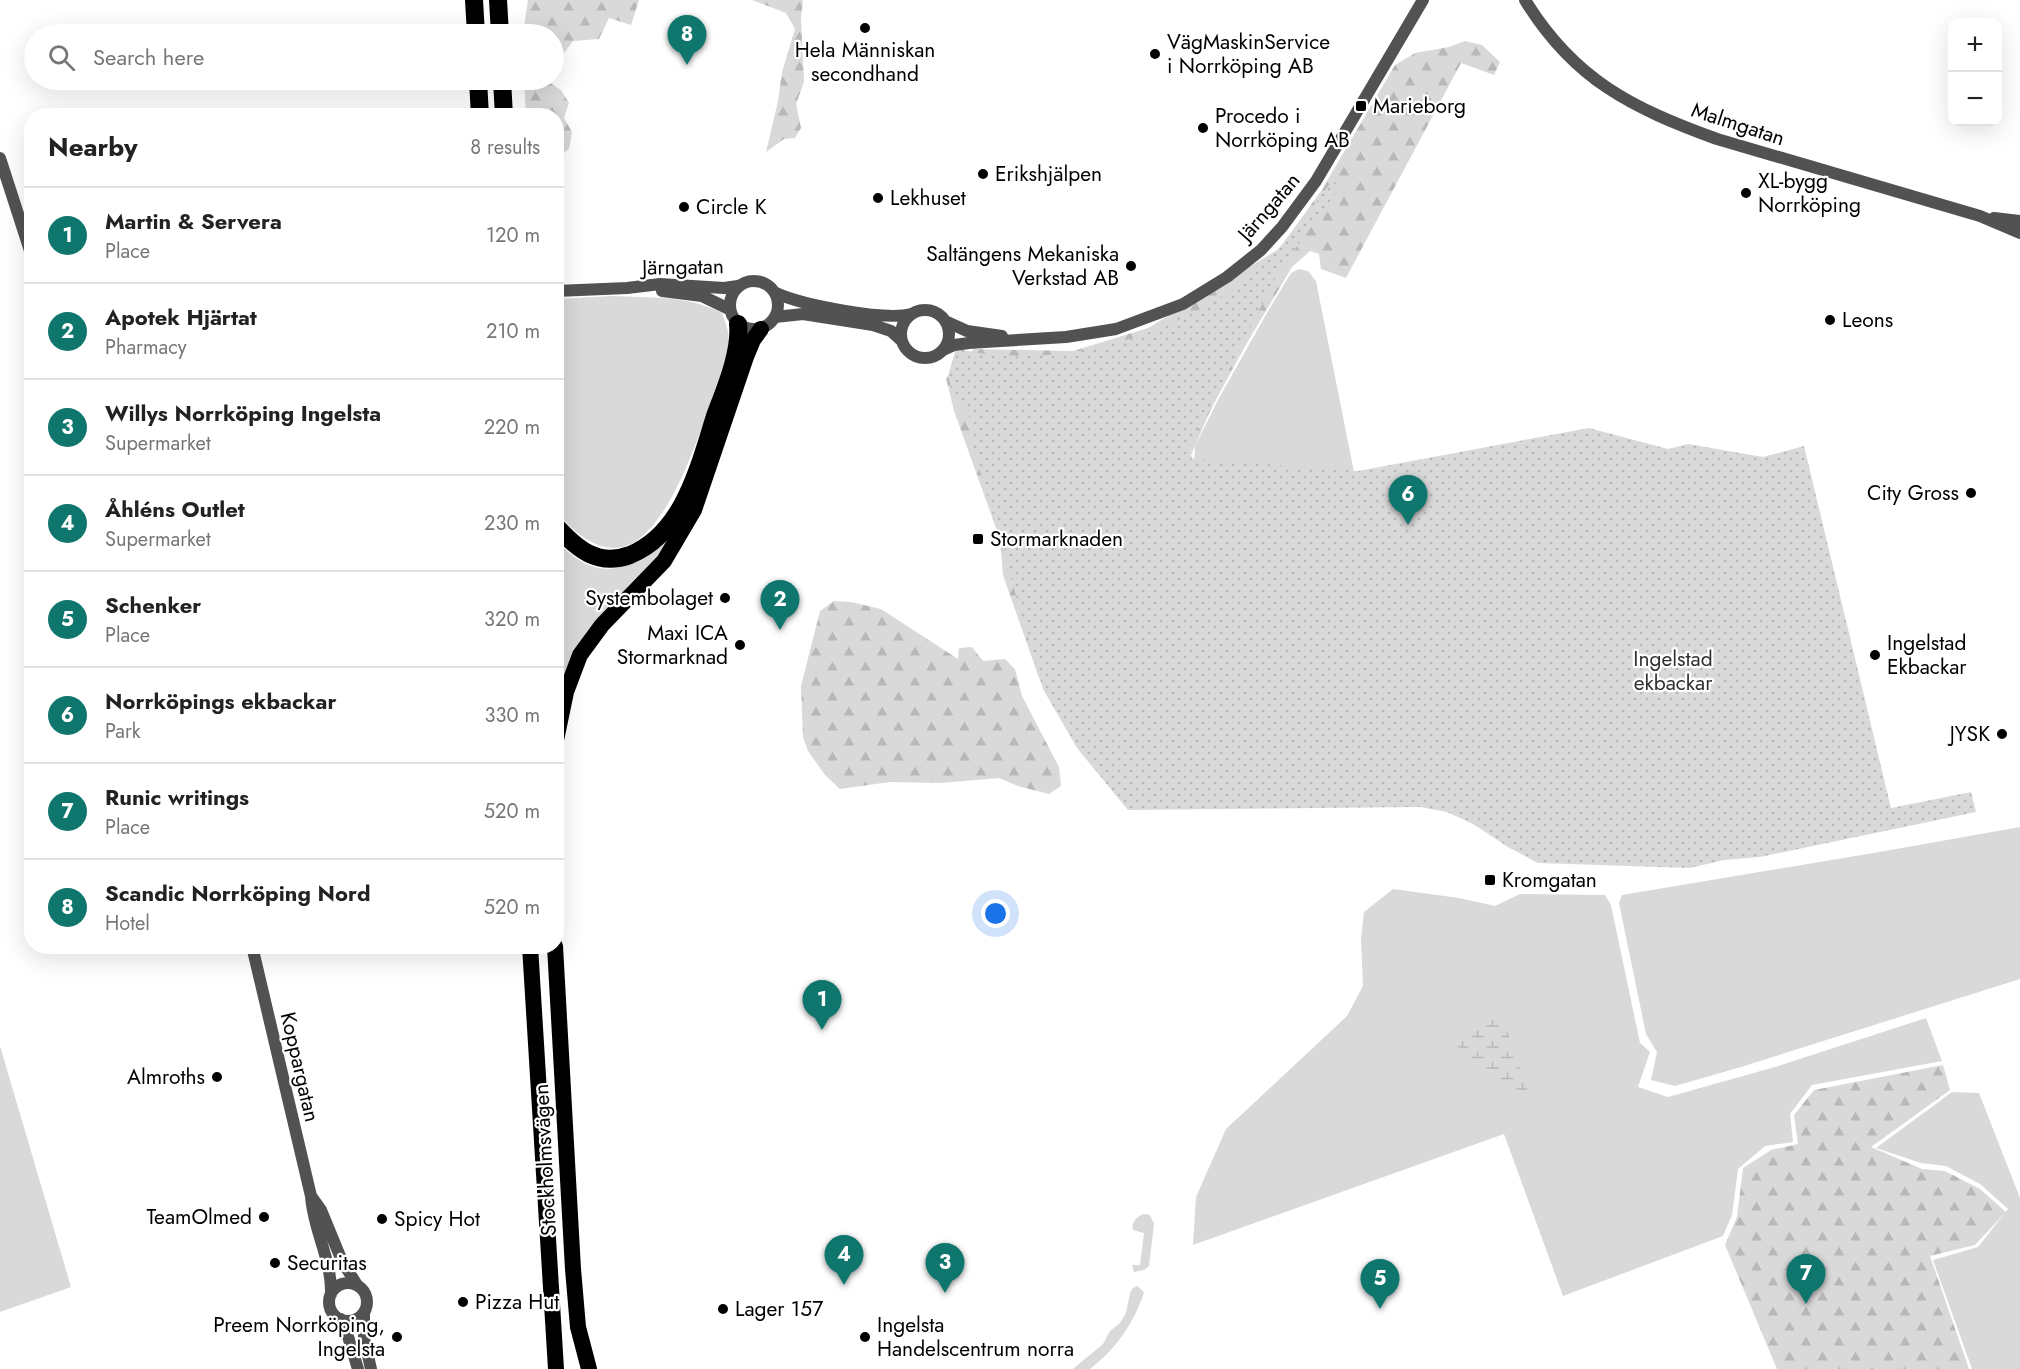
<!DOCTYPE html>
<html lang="en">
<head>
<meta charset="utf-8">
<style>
  :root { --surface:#fff; --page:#f2f2f2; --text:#222; --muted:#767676; --line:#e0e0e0; --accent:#0f766e }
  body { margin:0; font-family:Jost,sans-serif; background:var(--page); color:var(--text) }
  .controls { position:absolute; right:18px; top:18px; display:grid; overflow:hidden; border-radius:12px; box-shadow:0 6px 24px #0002 }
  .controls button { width:54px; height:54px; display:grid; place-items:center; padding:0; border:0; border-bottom:2px solid var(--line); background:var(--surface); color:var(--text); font:30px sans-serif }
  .you { position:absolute; left:996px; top:914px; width:21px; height:21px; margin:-15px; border:4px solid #fff; border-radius:50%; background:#1a73e8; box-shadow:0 0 0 9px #1a73e833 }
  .badge { display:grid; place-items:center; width:39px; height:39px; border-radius:50%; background:var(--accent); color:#fff; font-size:20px; font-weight:700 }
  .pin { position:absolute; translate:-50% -50px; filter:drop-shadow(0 2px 3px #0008) }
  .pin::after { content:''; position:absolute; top:32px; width:21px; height:18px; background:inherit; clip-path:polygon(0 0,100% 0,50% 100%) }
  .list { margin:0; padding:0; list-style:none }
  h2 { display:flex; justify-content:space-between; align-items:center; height:78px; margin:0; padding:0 24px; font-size:26px }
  h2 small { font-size:20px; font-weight:400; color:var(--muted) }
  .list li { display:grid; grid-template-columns:39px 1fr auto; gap:18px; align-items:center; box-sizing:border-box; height:96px; padding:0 24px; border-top:2px solid var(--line) }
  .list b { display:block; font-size:22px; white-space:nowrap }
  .list p { margin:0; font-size:20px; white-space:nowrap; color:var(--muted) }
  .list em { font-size:20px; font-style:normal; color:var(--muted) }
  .icon { flex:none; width:33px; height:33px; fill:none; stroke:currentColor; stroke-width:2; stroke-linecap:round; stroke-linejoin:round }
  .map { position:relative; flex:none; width:2020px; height:1369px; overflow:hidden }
  .search { position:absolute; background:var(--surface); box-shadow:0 6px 24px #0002; left:24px; top:24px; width:540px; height:66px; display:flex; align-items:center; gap:15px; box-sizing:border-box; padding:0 21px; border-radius:33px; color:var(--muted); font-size:22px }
  .panel { position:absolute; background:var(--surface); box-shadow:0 6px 24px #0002; left:24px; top:108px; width:540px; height:846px; border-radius:24px }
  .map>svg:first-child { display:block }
</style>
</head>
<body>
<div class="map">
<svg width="2020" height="1369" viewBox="0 0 2020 1369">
  <defs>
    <pattern id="forest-firs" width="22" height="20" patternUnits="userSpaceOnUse" patternTransform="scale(1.5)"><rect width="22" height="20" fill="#d9d9d9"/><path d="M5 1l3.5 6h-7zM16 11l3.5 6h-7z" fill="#b8b8b8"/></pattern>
    <pattern id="wetland-marsh" width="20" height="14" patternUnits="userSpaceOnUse" patternTransform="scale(1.5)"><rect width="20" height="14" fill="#d9d9d9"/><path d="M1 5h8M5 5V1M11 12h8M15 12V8" fill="none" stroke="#b8b8b8"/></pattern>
    <pattern id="park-dots" width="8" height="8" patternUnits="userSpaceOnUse" patternTransform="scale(1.5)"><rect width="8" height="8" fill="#d9d9d9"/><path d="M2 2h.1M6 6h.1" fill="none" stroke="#b8b8b8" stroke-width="1.8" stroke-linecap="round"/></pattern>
  </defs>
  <rect width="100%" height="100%" fill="#fff"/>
  <path fill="#d9d9d9" d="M 1299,269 L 1308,271 L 1316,281 L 1354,472 L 1435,463 L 1457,464 L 1465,479 L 1461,497 L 1473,531 L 1485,593 L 1477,661 L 1471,681 L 1442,701 L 1402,709 L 1387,710 C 1387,716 1387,723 1388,729 C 1393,756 1409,781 1369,788 L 1281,793 L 1266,789 L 1250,749 L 1241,704 L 1244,670 L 1252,627 L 1255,593 L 1253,583 L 1237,556 L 1223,520 L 1203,493 L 1194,469 L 1195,446 L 1219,398 L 1268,311 L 1291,273 Z
    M 612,296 C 650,298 688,295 722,313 C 726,324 731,337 728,349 C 725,364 718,379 714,393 C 700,432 668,537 622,547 C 596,553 572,530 557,512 L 556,299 Z
    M 676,523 L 659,557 L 598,620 L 556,717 L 556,538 C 570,559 600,577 625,565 C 638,559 664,533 676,523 Z
    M 2020,827 L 2020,979 L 1741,1067 L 1675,1086 L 1651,1080 L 1657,1052 L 1646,1034 L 1619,903 L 1622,895 L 1885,851 Z
    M 1393,889 L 1459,898 L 1495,906 L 1520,894 L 1605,895 L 1611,905 L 1640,1043 L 1650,1052 L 1638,1087 L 1668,1097 L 1775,1067 L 1926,1018 L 1942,1061 L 1812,1085 L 1790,1114 L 1793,1142 L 1765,1146 L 1738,1169 L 1732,1215 L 1723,1236 L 1563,1296 L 1504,1134 L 1193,1245 L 1196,1197 L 1226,1129 L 1347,1016 L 1363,986 L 1361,939 L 1364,912 Z
    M 0,1046 L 71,1287 L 0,1312 Z
    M 1952,1092 L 1979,1093 L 2020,1198 L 2020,1369 L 1972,1369 L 1933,1260 L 1978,1247 L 2008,1209 L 1980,1184 L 1946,1166 L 1921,1163 L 1876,1148 Z
    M 1144,1214 L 1150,1215 L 1154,1224 L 1149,1266 L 1144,1270 L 1134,1272 L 1132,1265 L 1140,1265 L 1144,1233 L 1133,1230 C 1131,1222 1137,1216 1144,1214 Z
    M 1137,1286 L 1144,1292 C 1135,1322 1115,1350 1090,1369 L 1073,1369 L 1103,1344 L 1110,1331 L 1120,1323 L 1126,1313 L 1130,1293 L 1133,1288 Z"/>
  <path fill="url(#forest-firs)" d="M 528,0 L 639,0 L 631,25 L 609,18 L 599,39 L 573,41 L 554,66 L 554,34 L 523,34 Z
    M 752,0 L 803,0 L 801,18 L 804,82 L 796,104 L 801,128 L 795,138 L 784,139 L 766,152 L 778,101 L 782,72 L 795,29 L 786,13 Z
    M 1465,41 L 1482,45 L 1500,62 L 1494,75 L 1461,63 L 1346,278 L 1321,269 L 1319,254 L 1310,251 L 1292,267 L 1244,348 L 1211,409 L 1191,455 L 1215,518 L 1072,736 L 1039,678 L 1003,575 L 1000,539 L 954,411 L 946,378 L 974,349 L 1073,351 L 1148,328 L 1279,249 L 1321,191 L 1395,65 L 1415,53 L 1449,47 Z
    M 524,80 L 548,80 L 547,81 L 561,90 L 569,103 L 564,118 L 572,132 L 569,149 L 557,158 L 556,116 L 526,115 Z
    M 834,601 L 851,602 L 881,609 L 958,659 L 959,648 L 972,647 L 983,661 L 1005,659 L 1015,669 L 1022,696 L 1059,767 L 1061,786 L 1049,794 L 1018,786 L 999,778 L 941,783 L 890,782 L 840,789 L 825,775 L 808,751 L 803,737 L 801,686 L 820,611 Z
    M 1943,1065 L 1950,1090 L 1871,1147 L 1922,1169 L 1945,1171 L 1980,1189 L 2006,1212 L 1975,1245 L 1930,1256 L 1969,1369 L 1777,1369 L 1725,1245 L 1737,1217 L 1743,1168 L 1771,1150 L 1798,1144 L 1794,1115 L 1814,1090 Z"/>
  <path fill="url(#wetland-marsh)" d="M 1500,1011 L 1534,1108 L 1484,1073 L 1452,1041 Z"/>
  <path fill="url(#park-dots)" d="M 1332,181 L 1341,186 L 1279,271 L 1184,458 L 1358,471 L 1589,428 L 1668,449 L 1688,444 L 1763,457 L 1804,446 L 1891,808 L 1971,792 L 1976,812 L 1760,857 L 1724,860 L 1690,868 L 1538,863 L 1508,847 L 1473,824 L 1447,812 L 1420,807 L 1128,810 L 1077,748 L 1043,689 L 972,443 L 969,413 L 954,399 L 948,376 L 956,348 C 1044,373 1170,338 1241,283 C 1278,255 1305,217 1332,181 Z"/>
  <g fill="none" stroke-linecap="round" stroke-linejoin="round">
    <path stroke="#525252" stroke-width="12" d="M 1525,0 C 1574,80 1632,108 1717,139 L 1980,216 L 2020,233
      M 0,158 L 32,257
      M 1994,218 L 2020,221
      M730 305a24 24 0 1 1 48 0a24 24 0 1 1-48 0Z
      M 556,291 L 627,288 L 660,284 L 724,288 L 738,286
      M 662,291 L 702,296 L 729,309
      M 776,293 C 802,305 885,321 911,314
      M901 334a24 24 0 1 1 48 0a24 24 0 1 1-48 0Z
      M 775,317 L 803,314 L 873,325 L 891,331 L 902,341
      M 945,321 L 967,331 L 1002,336
      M 943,350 L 954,345 L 969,343 L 1066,337 L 1116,329 L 1183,304 L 1227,277 L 1261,250 L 1282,227 L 1316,181 L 1423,0
      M 252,946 L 311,1196 C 313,1230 332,1259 331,1294
      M 311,1196 L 321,1210 L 342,1261 L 357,1285
      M329 1302a19 19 0 1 1 38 0a19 19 0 1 1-38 0Z
      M 364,1312 L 364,1338 L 371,1369
      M 341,1319 L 346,1330 L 358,1369"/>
    <path stroke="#000" stroke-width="16" d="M 556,740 L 566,692 L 580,655 L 602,625 L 664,561 L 694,510 L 746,357 L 753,340 L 761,329
      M 530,946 L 556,1369
      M 555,946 L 573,1269 L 578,1327 L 589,1369"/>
    <path stroke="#000" stroke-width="18" d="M 474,0 L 476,34
      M 498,0 L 500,34
      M 478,80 L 480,116
      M 502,80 L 504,116
      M 556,526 C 577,549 598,567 630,555 C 684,533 699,466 715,416 C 725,389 741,352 738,324"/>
  </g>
  <g fill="#000" stroke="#fff" stroke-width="2">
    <circle cx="865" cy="28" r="6"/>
    <circle cx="1155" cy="54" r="6"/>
    <rect x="1355" y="100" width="12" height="12" rx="3"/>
    <circle cx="1203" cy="128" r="6"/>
    <circle cx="983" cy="174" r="6"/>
    <circle cx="1746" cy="193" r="6"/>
    <circle cx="878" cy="198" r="6"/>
    <circle cx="684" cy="207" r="6"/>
    <circle cx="1131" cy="266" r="6"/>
    <circle cx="1830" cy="320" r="6"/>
    <circle cx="1971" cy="493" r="6"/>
    <rect x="972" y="533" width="12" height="12" rx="3"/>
    <circle cx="725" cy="598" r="6"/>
    <circle cx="740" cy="645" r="6"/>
    <circle cx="1875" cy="655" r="6"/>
    <circle cx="2002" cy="734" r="6"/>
    <rect x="1484" y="874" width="12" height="12" rx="3"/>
    <circle cx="217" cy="1077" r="6"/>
    <circle cx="264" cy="1217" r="6"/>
    <circle cx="382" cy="1219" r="6"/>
    <circle cx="275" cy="1263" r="6"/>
    <circle cx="463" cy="1302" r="6"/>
    <circle cx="723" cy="1309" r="6"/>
    <circle cx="397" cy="1337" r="6"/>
    <circle cx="865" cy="1337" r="6"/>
  </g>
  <g text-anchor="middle" stroke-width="4.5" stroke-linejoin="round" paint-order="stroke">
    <g font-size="21" fill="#000" stroke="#fff" text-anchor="start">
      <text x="1167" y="49">VägMaskinService<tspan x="1167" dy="24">i Norrköping AB</tspan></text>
      <text x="865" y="57" text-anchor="middle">Hela Människan<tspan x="865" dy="24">secondhand</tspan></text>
      <text x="1373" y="113">Marieborg</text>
      <text x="1215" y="123">Procedo i<tspan x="1215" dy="24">Norrköping AB</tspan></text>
      <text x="995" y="181">Erikshjälpen</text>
      <text x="1758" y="188">XL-bygg<tspan x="1758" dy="24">Norrköping</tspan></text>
      <text x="890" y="205">Lekhuset</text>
      <text x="696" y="214">Circle K</text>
      <text x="1119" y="261" text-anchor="end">Saltängens Mekaniska<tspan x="1119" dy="24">Verkstad AB</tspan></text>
      <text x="1842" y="327">Leons</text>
      <text x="1959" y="500" text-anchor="end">City Gross</text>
      <text x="990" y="546">Stormarknaden</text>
      <text x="713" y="605" text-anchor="end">Systembolaget</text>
      <text x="728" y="640" text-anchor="end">Maxi ICA<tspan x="728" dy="24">Stormarknad</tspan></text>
      <text x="1887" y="650">Ingelstad<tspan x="1887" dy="24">Ekbackar</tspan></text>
      <text x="1990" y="741" text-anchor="end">JYSK</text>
      <text x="1502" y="887">Kromgatan</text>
      <text x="205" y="1084" text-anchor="end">Almroths</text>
      <text x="252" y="1224" text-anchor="end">TeamOlmed</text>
      <text x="394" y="1226">Spicy Hot</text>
      <text x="287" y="1270">Securitas</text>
      <text x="475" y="1309">Pizza Hut</text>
      <text x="735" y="1316">Lager 157</text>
      <text x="385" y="1332" text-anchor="end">Preem Norrköping,<tspan x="385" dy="24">Ingelsta</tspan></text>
      <text x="877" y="1332">Ingelsta<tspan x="877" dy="24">Handelscentrum norra</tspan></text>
    </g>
    <g font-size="21" fill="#000" stroke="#fff">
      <text transform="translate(1738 124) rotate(18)" y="7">Malmgatan</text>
      <text transform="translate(1269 207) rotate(-49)" y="7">Järngatan</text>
      <text transform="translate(683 267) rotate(-1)" y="7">Järngatan</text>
      <text transform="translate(300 1067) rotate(77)" y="7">Koppargatan</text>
      <text transform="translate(545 1160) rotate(-93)" y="7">Stockholmsvägen</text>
    </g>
    <g font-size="21" fill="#303030" stroke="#fff">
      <text x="1673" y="666">Ingelstad<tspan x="1673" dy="24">ekbackar</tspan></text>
    </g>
  </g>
</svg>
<div class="controls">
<button>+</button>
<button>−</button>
</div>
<div class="you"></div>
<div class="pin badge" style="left:822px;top:1030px">1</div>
<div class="pin badge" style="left:780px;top:630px">2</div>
<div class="pin badge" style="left:945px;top:1293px">3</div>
<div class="pin badge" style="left:844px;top:1285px">4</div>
<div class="pin badge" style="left:1380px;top:1309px">5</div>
<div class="pin badge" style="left:1408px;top:525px">6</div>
<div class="pin badge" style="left:1806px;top:1304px">7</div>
<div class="pin badge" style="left:687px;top:65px">8</div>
<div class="search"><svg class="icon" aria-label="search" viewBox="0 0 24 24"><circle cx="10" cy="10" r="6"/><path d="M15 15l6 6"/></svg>Search here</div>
<section class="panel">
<h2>Nearby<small>8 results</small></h2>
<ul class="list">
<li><span class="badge">1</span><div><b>Martin &amp; Servera</b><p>Place</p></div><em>120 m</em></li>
<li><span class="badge">2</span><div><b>Apotek Hjärtat</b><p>Pharmacy</p></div><em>210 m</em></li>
<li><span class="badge">3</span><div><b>Willys Norrköping Ingelsta</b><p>Supermarket</p></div><em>220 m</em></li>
<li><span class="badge">4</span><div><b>Åhléns Outlet</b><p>Supermarket</p></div><em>230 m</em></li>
<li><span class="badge">5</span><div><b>Schenker</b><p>Place</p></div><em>320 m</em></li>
<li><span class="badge">6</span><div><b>Norrköpings ekbackar</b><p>Park</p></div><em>330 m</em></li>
<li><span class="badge">7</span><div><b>Runic writings</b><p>Place</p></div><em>520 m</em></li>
<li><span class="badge">8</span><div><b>Scandic Norrköping Nord</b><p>Hotel</p></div><em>520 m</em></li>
</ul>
</section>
</div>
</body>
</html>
